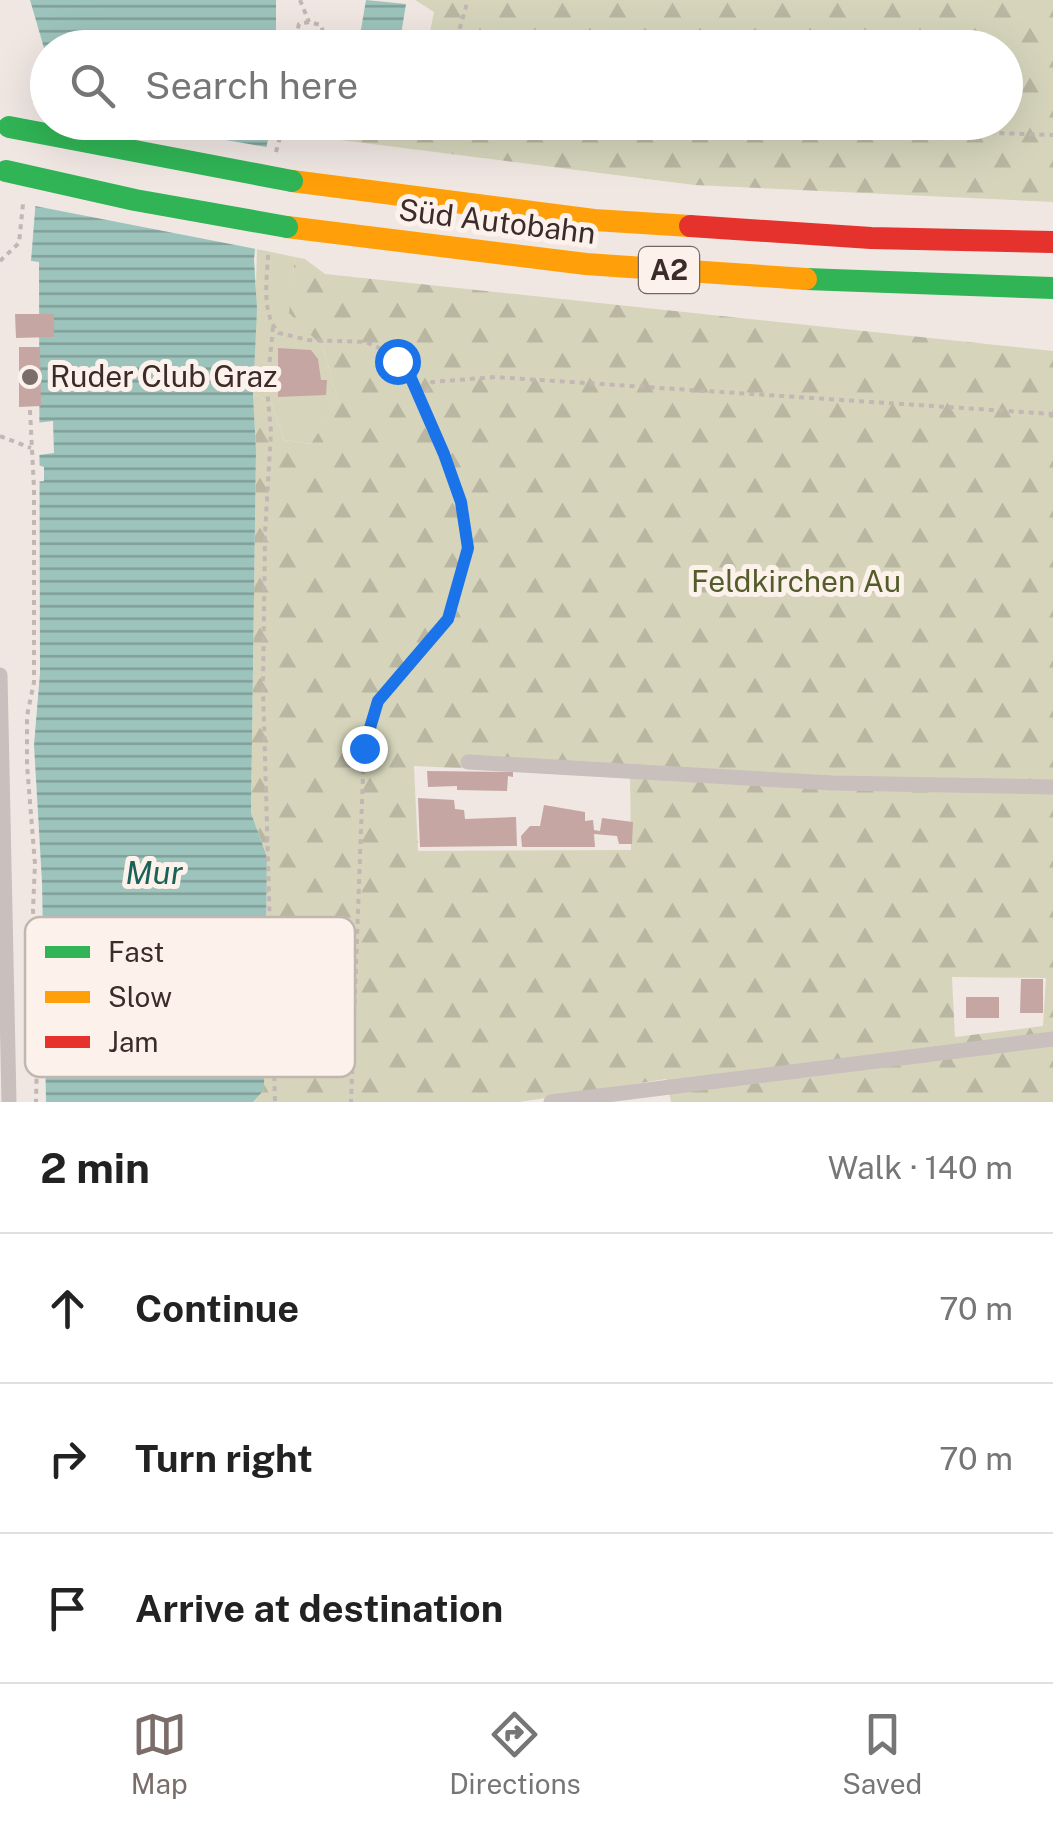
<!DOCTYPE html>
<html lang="en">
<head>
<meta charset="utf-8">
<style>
  :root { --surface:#fff; --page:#f2f2f2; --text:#222; --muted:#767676; --line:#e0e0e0; --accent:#7a6d6a }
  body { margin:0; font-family:"Public Sans",sans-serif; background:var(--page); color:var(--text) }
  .stop { position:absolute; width:30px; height:30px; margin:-22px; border:8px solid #1a73e8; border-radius:50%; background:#fff }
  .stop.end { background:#1a73e8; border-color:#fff; box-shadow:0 2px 10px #0008 }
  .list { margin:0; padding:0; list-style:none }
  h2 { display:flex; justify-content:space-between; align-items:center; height:130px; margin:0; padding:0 40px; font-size:42px }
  h2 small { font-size:32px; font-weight:400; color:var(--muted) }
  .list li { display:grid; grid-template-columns:65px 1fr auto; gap:30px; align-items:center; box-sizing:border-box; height:150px; padding:0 40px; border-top:2px solid var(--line) }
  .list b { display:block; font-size:38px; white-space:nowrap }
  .list em { font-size:32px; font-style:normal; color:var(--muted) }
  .icon { flex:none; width:55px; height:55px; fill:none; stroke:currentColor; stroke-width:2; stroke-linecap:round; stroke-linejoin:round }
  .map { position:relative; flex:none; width:1053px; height:1102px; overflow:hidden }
  .search { position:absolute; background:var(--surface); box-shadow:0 10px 40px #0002; left:30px; right:30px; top:30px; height:110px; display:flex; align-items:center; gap:25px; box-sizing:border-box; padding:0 35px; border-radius:55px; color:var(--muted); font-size:38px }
  .sheet { height:580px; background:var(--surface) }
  nav { display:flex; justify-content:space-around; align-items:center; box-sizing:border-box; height:140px; border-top:2px solid var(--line); background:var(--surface); font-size:28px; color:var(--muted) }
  nav a { display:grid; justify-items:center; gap:5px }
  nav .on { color:var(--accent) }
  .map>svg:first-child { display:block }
</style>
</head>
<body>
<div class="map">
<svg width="1053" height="1102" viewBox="0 0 1053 1102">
  <defs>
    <pattern id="forest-firs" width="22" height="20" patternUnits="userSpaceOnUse" patternTransform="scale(2.5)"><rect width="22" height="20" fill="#d6d5bc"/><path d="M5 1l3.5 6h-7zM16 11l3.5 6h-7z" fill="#b9b7a2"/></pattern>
    <pattern id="water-rules" width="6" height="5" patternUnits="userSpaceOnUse" patternTransform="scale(2.5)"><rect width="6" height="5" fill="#9dc4bc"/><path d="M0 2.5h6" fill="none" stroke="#819f99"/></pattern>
  </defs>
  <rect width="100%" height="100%" fill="#f0e7e3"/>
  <path fill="#d6d5bc" d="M 257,249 L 295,257 L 290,312 L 323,347 L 338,401 L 312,444 L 284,440 L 271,402 L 253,394 Z"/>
  <path fill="url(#forest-firs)" fill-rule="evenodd" d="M 415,0 L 1053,0 L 1053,202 L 694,185 L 293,134 L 296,122 L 1006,122 L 1006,48 L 427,47 L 434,12 Z
    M 295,257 L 305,259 L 325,274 L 1053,351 L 1053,1102 L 671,1102 L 666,1079 L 520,1102 L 253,1102 L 264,1090 L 267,857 L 251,813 L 256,450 L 253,394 L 271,402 L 284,440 L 311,444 L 338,401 L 323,347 L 289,313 ZM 414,766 L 630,776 L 631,850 L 418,851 ZM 952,977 L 1046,978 L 1043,1026 L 955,1037 Z"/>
  <path fill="url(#water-rules)" d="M 30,0 L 276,0 L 276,47 L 48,48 L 48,122 L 273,123 L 267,144 L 254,259 L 257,309 L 253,394 L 256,450 L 251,813 L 267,857 L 264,1090 L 253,1102 L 46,1102 L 42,882 L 34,745 L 40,673 L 39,262 L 31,261 L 45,85 L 44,48 Z
    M 366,0 L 406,4 L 399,47 L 358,47 Z"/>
  <path fill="#f0e7e3" d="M 39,103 L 47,105 L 48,122 L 128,123 L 272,148 L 261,250 L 30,205 Z
    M 53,421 L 54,453 L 39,455 L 38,465 L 44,467 L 44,481 L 36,482 L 36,423 Z"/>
  <path fill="#c5a6a3" d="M 15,314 L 54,314 L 54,337 L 16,338 Z
    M 19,347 L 40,347 L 41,406 L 19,407 Z
    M 278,348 L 311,350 L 318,359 L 321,380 L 327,380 L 326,395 L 278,397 Z
    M 427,771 L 513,772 L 513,777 L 508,776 L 507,791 L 457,790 L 457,786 L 428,787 Z
    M 418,798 L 454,800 L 455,809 L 464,810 L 465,819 L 516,817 L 517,846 L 420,847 Z
    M 544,805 L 585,812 L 585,821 L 593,820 L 594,830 L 600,831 L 602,818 L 633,822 L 632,844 L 619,844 L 617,836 L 594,834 L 595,847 L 522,847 L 521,836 L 530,826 L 540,826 Z
    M 1021,979 L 1043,979 L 1043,1013 L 1020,1013 Z
    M 966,997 L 999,997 L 999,1018 L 966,1018 Z"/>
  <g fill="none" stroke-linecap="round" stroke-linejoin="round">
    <path stroke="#c2b7b4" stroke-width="4" stroke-dasharray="5 5" stroke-linecap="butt" d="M 300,0 L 309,22
      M 293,48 L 299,24 L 309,22 L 321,25 L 328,48
      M 454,48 L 468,0
      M 34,102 L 35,93
      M 840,122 L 889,129 L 1053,135
      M 276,152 L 284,122
      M 268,255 C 267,280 261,314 279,333 L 308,340 L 366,342 L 390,353 L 410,375 L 461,502 L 468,548 L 448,619 L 378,701 L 364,748 L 351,1102
      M 0,261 L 19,243 L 23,204
      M 273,327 L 267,389 L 271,432 L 265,533 L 263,688 L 275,1102
      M 421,401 L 432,382 L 495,377 L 1053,414
      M 30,410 L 34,488 L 34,682 L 27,716 L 27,765 L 35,864 L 33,909 L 38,1015 L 36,1102
      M 0,436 L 31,448"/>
    <path stroke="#c9bfbc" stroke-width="15" d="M 0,675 L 9,1102
      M 468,762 L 833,783 L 1053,787
      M 551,1102 L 1053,1039"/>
    <path stroke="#30b455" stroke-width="22" d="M 806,279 L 1053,288"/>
    <path stroke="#ff9f0a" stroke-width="22" d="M 292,181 L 594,220 L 690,226
      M 287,227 L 586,264 L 806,279"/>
    <path stroke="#e5322d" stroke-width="22" d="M 690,226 L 871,238 L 1053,242"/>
    <path stroke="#30b455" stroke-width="22" d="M 9,127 L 292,181
      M 6,171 L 135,200 L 287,227"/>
  </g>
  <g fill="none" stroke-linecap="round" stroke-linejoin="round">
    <path stroke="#1a73e8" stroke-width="12" d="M 364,748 L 378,701 L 448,619 L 468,548 L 461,502 L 444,454 L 410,376 L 397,361"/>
  </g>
  <circle fill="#7a6d6a" stroke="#fcf1eb" stroke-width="4" cx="30" cy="377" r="10"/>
  <g text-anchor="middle" stroke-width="10" stroke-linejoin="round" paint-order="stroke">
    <rect fill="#fcf1eb" stroke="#756663" stroke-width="2.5" x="639" y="247" width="60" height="46" rx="8"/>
    <g font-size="28" font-weight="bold" fill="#3b2b29">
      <text x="669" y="280">A2</text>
    </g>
    <g font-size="30" fill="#3b2b29" stroke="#fcf1eb">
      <text transform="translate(497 222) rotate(7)" y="10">Süd Autobahn</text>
    </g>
    <g font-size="30" fill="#3b2b29" stroke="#fcf1eb" text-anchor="start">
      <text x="50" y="387">Ruder Club Graz</text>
    </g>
    <g font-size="30" fill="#535c2a" stroke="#fcf1eb">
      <text x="796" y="592">Feldkirchen Au</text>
    </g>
    <g font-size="32" font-style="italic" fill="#1a6158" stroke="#fcf1eb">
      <text x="154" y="884">Mur</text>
    </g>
  </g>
  <rect x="25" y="917" width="330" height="160" rx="15" fill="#fcf1eb" stroke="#c2b6b1" stroke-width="2.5"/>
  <rect x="45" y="946" width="45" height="12" fill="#30b455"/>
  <rect x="45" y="991" width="45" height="12" fill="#ff9f0a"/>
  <rect x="45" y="1036" width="45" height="12" fill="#e5322d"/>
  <g font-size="28" fill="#3b2b29">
    <text x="108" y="962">Fast</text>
    <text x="108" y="1007">Slow</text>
    <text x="108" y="1052">Jam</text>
  </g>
</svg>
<div class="stop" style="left:397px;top:361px"></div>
<div class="stop end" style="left:364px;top:748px"></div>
<div class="search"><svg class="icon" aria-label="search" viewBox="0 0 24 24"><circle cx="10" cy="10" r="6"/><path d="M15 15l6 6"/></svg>Search here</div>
</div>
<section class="sheet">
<h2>2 min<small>Walk · 140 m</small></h2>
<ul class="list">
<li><svg class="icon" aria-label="ahead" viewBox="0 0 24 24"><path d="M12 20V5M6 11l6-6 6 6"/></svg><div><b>Continue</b></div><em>70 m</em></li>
<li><svg class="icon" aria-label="right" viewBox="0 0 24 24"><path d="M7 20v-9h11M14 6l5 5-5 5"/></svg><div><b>Turn right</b></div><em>70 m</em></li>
<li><svg class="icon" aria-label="arrive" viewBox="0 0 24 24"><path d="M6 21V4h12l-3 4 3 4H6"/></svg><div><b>Arrive at destination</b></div></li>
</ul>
</section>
<nav>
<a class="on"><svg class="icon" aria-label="map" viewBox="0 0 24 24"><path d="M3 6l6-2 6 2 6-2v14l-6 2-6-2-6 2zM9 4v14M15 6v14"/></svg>Map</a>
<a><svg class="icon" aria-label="directions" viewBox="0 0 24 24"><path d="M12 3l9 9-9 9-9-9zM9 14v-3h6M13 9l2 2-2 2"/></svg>Directions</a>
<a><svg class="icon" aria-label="saved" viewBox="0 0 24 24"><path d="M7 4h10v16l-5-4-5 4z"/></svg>Saved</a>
</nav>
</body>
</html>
